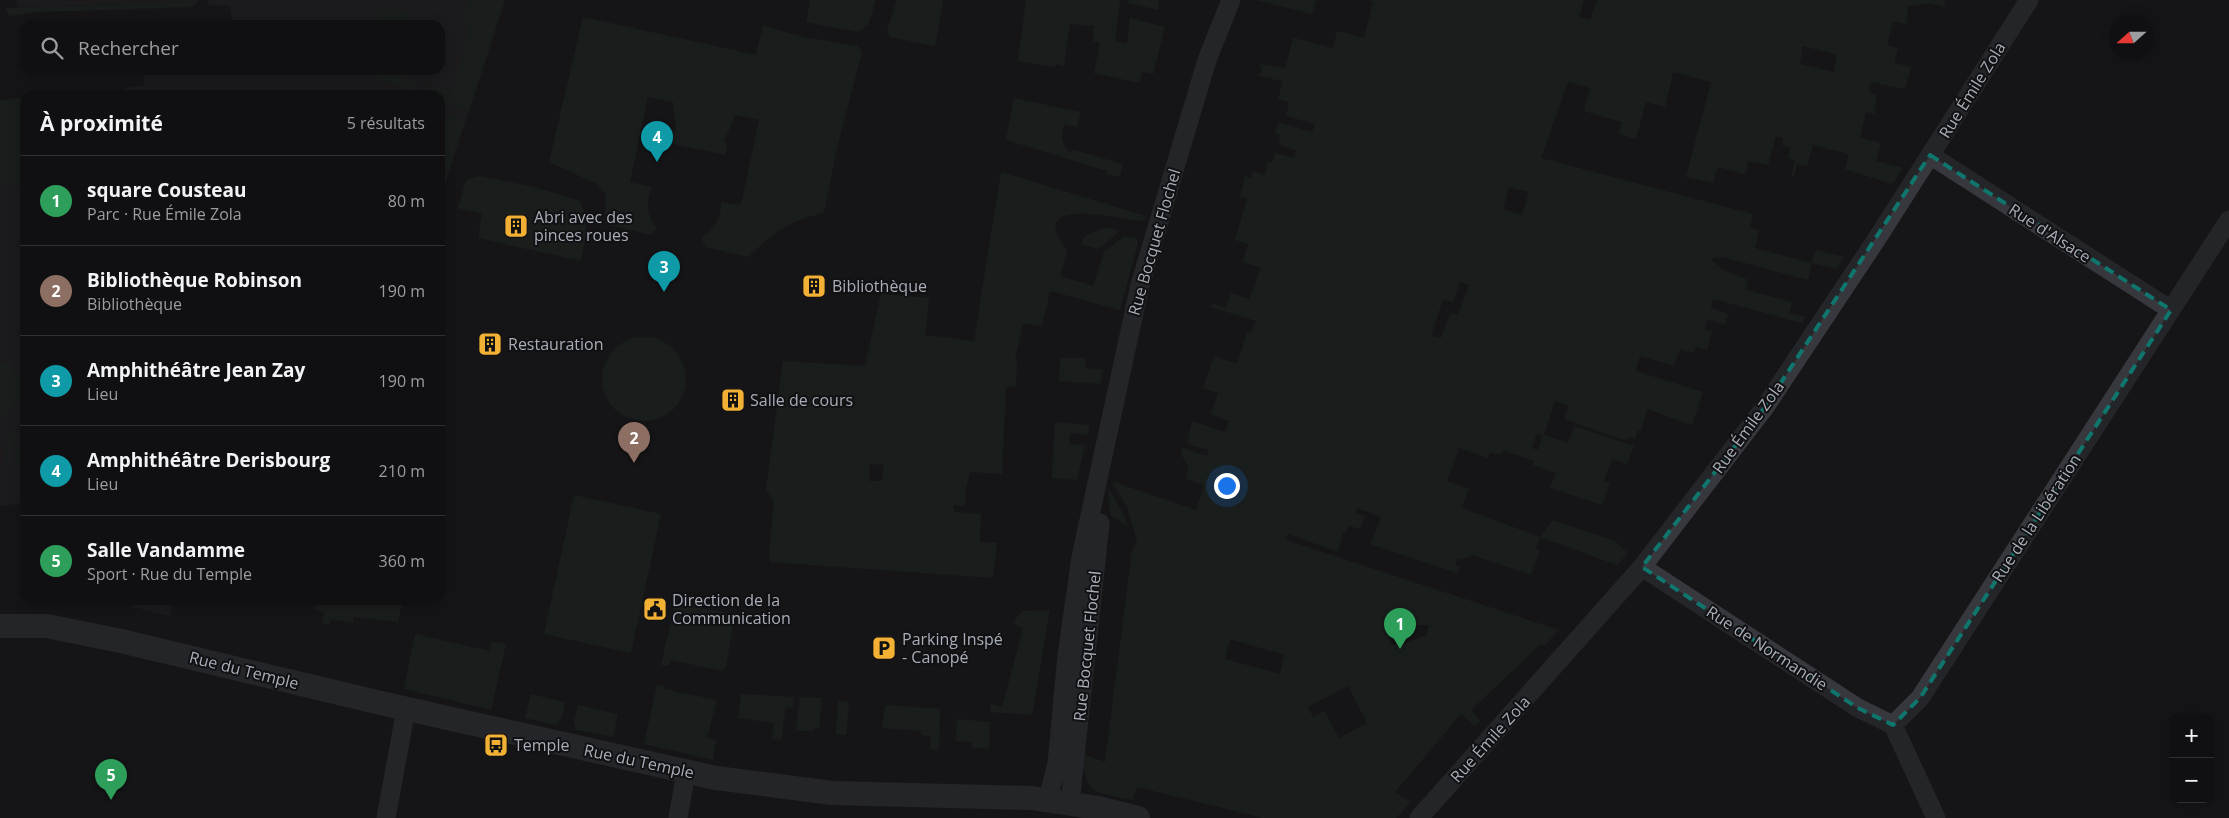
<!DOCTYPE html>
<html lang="fr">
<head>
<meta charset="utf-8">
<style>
  :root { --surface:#101012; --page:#1e1e20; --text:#f1f3f6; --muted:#9c9d9f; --line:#303032; --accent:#f2b134 }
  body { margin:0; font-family:"Open Sans",sans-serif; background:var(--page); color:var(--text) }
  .controls { position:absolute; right:15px; bottom:15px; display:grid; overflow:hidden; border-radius:10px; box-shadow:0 2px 12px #0003 }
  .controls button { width:45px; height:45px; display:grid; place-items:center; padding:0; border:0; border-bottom:1px solid var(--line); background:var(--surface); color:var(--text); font:25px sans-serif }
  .compass { position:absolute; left:2109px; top:15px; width:45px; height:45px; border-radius:50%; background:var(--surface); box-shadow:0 2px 12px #0003; rotate:249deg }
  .you { position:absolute; left:1226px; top:485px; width:18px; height:18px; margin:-12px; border:4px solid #fff; border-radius:50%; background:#1a73e8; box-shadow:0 0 0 8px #1a73e833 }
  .badge { display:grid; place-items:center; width:32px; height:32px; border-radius:50%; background:var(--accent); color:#fff; font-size:16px; font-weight:700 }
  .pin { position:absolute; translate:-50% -41px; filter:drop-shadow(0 1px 2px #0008) }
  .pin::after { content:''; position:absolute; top:26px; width:18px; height:15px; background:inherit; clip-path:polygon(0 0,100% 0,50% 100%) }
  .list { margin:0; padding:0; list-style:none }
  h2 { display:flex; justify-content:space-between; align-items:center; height:65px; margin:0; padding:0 20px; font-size:21px }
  h2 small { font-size:16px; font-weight:400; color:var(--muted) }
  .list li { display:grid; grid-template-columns:32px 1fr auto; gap:15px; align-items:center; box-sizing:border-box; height:90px; padding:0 20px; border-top:1px solid var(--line) }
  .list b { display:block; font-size:19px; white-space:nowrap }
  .list p { margin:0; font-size:16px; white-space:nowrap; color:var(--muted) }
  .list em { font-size:16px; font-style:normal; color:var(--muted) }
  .icon { flex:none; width:28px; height:28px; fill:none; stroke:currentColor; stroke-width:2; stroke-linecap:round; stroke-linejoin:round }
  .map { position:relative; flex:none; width:2229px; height:818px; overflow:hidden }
  .search { position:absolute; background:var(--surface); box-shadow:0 2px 12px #0003; left:20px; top:20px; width:425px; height:55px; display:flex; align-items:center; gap:12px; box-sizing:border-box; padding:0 18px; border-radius:15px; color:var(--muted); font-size:19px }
  .panel { position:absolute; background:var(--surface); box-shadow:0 2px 12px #0003; left:20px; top:90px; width:425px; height:515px; border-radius:15px }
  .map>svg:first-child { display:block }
</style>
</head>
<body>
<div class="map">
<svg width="2229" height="818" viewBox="0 0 2229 818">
  <rect width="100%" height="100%" fill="#161618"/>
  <path fill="#222225" d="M 16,0 L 197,0 L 197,2 L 17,7 Z
    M 208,0 L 505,0 L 440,198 L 440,95 L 108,95 L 126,94 L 126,87 L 144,86 L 144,70 L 440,70 L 440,25 L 218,25 L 232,23 L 230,6 L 208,5 Z
    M 25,184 L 25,503 L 0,506 L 0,185 Z
    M 133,600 L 172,600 L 170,616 L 132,607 Z"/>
  <path fill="#1e261f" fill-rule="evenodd" d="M 469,0 L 482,3 L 483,0 L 505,0 L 469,111 L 440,100 L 440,95 L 424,94 L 428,84 L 452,91 L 470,31 L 467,30 L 468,24 L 464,17 Z
    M 810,0 L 876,0 L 868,25 L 858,32 L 806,22 Z
    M 897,0 L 943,0 L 935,46 L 890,37 L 887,30 Z
    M 1026,0 L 1120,0 L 1115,41 L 1127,44 L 1130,18 L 1165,27 L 1153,74 L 1142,72 L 1139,83 L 1094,73 L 1100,43 L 1093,41 L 1094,26 L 1070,24 L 1064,66 L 1056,64 L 1055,67 L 1018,61 Z
    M 1129,0 L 1159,0 L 1158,10 L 1128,3 Z
    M 1256,0 L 1316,0 L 1312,14 Z
    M 1367,0 L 1584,0 L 1579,17 L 1590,20 L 1597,0 L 1945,0 L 1944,7 L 1930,3 L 1908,6 L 1907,24 L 1893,21 L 1887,45 L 1898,48 L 1894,63 L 1911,67 L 1905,89 L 1871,82 L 1869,92 L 1877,96 L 1874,114 L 1866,112 L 1860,138 L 1881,143 L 1876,161 L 1903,168 L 1892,184 L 1845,169 L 1849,154 L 1813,145 L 1807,166 L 1797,164 L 1794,177 L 1791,176 L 1795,161 L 1788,158 L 1790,147 L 1782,145 L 1783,138 L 1776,136 L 1768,165 L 1748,161 L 1745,174 L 1718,167 L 1713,183 L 1686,177 L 1711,82 L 1673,72 L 1665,107 L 1646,102 L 1636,139 L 1619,134 L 1622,122 L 1584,111 L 1590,88 L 1568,82 L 1541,158 L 1753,214 L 1750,227 L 1759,230 L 1755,248 L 1811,263 L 1816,250 L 1844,257 L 1837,269 L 1812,263 L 1808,280 L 1722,257 L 1710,259 L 1724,270 L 1748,280 L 1746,290 L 1792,302 L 1789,313 L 1805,317 L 1802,323 L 1713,299 L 1711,308 L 1728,314 L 1725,325 L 1707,319 L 1705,329 L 1712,331 L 1707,350 L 1696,347 L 1694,353 L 1680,349 L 1674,366 L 1640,356 L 1636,371 L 1703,392 L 1692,425 L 1647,409 L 1641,431 L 1638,430 L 1635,439 L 1630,437 L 1624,440 L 1564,419 L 1569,406 L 1555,401 L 1544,435 L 1568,443 L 1574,426 L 1634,446 L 1627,464 L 1612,459 L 1604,481 L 1610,483 L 1602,505 L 1550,488 L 1556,473 L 1533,465 L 1534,461 L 1503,450 L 1501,455 L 1490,452 L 1488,458 L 1459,448 L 1447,481 L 1469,489 L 1462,508 L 1540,537 L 1553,520 L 1615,541 L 1628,553 L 1617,565 L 1540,537 L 1536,548 L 1540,550 L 1531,575 L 1472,555 L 1461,560 L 1457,559 L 1455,566 L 1460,567 L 1457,573 L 1370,544 L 1381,517 L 1357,508 L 1356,513 L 1365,516 L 1360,529 L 1349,526 L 1346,532 L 1343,532 L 1338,552 L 1288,534 L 1286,540 L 1559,630 L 1545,645 L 1541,644 L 1471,710 L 1480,721 L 1475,726 L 1461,714 L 1395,792 L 1411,802 L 1396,818 L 1263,818 L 1137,787 L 1133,800 C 1099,793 1083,796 1083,754 L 1105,762 L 1132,550 L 1137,542 L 1128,509 L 1113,484 L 1114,482 L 1196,510 L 1204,485 L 1186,479 L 1189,468 L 1181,454 L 1182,448 L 1207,456 L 1209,450 L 1187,444 L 1192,421 L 1225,432 L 1229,421 L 1211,414 L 1218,393 L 1203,388 L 1214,356 L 1237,364 L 1247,332 L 1251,333 L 1256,321 L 1211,307 L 1212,303 L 1226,308 L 1231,293 L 1249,299 L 1261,268 L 1243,262 L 1248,244 L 1235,240 L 1247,199 L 1240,197 L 1245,176 L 1251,178 L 1253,171 L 1265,175 L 1268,162 L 1272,163 L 1275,153 L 1294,158 L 1296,150 L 1279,145 L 1280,135 L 1275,134 L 1279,122 L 1312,132 L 1315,124 L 1286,116 L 1289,102 L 1278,99 L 1283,81 L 1258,76 L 1262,69 L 1259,64 L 1285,69 L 1293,38 L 1333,48 L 1337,31 L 1364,38 L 1373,2 ZM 1803,46 L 1837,55 L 1834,72 L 1800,64 ZM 1509,187 L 1529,192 L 1522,215 L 1503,209 ZM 1460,282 L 1469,285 L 1458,315 L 1450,313 L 1441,338 L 1431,336 L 1443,299 L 1453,302 ZM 1537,433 L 1543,435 L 1538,450 L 1532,448 ZM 1415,625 L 1429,625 L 1427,635 L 1400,645 L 1390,644 L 1390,634 ZM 1230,639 L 1284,655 L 1280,674 L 1225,659 ZM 1348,686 L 1367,723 L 1339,738 L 1324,711 L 1313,717 L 1308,707 Z
    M 197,2 L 192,7 L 39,12 L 9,16 L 5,8 Z
    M 378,6 L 397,6 L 398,10 L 411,13 L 407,25 L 378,25 Z
    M 583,17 L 756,55 L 763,26 L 804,37 L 858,46 L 862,52 L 837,148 L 824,213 C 788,221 774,232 748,257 L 706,247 L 701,238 C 714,230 722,217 721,202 L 741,205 L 759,120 L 735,115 L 724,142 L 727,143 L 725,155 L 668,143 L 670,131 L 676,131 L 673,102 L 648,97 L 630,182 L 652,187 C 645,202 647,216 657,229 L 651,235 L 605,224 L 606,195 L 597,184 L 549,162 Z
    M 378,70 L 394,70 L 393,74 L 417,81 L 415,92 L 377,79 Z
    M 25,98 L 25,184 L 0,185 L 0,100 Z
    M 1014,98 L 1081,112 L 1077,127 L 1064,124 C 1061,135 1060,142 1069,152 L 1074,150 L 1123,164 L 1120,177 L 1107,174 L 1107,171 L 1006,140 Z
    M 440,113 L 465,121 L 440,198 Z
    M 1001,172 L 1146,216 L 1144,220 L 1140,221 C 1118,218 1023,195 1067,250 L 1060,276 L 1093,286 L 1104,252 L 1124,236 L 1136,238 L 1138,243 L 1120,310 L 1050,291 L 1042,326 L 1023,323 L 1015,359 L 1017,359 L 1016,386 L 1006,387 L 1002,474 L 970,472 L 965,494 L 965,506 L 954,505 L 954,512 L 981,514 L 980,542 L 997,543 L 993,578 L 770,562 L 769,553 L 774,502 L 766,490 L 783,361 L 865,366 L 881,294 L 929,298 L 925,335 L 974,341 ZM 870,464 L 884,465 L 882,481 L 869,481 Z
    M 479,176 L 534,187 L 580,201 C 591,222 585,239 581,261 L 478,238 L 482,214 L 458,208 L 466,180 Z
    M 1107,227 L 1116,229 L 1118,233 L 1098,249 L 1080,244 L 1086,235 Z
    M602 379a42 42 0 1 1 84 0a42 42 0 1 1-84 0Z
    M 1060,358 L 1085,358 L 1085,368 L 1103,370 L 1100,384 L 1059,381 Z
    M 0,364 L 12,364 L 13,372 L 25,383 L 25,392 L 0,419 Z
    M 1055,422 L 1090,425 L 1088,435 L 1070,433 L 1069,444 L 1085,445 L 1077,480 L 1052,478 Z
    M 13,432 L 17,436 L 10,449 L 10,465 L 6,466 L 5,451 Z
    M 25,435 L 25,462 L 16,464 L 16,449 Z
    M 25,478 L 25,503 L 20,504 L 18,479 Z
    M 1108,487 L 1125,517 L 1128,526 L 1110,515 Z
    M 574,495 L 661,514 L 631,653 L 544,634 Z
    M 317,600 L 403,600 L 398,622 L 354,617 L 353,623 L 331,619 L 329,625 L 322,623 L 324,612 L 315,610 Z
    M 675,604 L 735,614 L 726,666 L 723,671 L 671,660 L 669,666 L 661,665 Z
    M 1050,610 L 1032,715 L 990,712 L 991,704 L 1002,707 L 1023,629 L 1013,622 L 1022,611 Z
    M 415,634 L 490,651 L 492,642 L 506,644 L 491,710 L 404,689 Z
    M 657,685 L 664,686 L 664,689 L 717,700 L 707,738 L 716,741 L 713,760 L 644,744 Z
    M 531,694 L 565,702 L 562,717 L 557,725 L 525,718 Z
    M 741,694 L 794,697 L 793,708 L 786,707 L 781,740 L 772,739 L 774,723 L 738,718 Z
    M 800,697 L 822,698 L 819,728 L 814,727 L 813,731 L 796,731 Z
    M 838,701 L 849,702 L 846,735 L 836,734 Z
    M 578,705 L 618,714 L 613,737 L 576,730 L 574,721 Z
    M 885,705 L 940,709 L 939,749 L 930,749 L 931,736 L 921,735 L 921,731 L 882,728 Z
    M 957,719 L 990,722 L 989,749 L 972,748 L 972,742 L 956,741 Z"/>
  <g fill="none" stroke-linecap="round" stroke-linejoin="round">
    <path stroke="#37383d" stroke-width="19" d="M 1930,155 L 2171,310
      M 1642,567 L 1858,708 L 1893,725
      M 1048,799 L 1057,764 L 1067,655 L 1081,557 L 1140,285 L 1207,60 L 1231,0
      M 1070,803 L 1100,523
      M 386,818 L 406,709
      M 678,818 L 686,772
      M 1419,818 L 1642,567 L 1765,407 L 1878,237 L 2029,0
      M 1936,818 L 1893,725 L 1920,698 L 2229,220"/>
    <path stroke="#37383d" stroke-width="24" d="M 0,626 L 47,626 L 121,641 L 385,704 L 716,778 L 832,793 L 1031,798 L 1099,808 L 1138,818"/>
  </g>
  <path d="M0 0H2229V818H0ZM 1930,155 L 2171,310 L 1920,698 L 1893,725 L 1858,708 L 1642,567 L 1765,407 Z" fill="#161618" fill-opacity=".55" fill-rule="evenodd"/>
  <path fill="none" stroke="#0f766e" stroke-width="4" stroke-dasharray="10 6" stroke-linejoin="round" d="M 1930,155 L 2171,310 L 1920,698 L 1893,725 L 1858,708 L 1642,567 L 1765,407 Z"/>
  <defs>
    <g id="building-square" transform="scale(1.25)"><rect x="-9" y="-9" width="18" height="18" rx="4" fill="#f2b134" stroke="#111113"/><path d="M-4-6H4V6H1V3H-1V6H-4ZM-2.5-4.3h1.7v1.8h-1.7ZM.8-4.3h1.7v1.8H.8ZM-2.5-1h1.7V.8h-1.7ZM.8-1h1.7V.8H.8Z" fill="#111"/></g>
    <g id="civic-square" transform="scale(1.25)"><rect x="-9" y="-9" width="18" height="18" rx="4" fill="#f2b134" stroke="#111113"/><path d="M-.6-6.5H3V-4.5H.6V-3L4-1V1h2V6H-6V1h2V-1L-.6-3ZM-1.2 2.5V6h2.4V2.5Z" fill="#111"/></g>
    <g id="parking-square" transform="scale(1.25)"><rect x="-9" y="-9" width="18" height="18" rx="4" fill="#f2b134" stroke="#111113"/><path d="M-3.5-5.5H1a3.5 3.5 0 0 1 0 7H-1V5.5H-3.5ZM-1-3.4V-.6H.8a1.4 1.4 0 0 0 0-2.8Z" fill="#111"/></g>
    <g id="bus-square" transform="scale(1.25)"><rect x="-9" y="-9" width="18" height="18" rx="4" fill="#f2b134" stroke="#111113"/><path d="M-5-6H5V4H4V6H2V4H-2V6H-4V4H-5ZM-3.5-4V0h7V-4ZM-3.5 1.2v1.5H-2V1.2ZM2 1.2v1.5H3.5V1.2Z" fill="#111"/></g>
  </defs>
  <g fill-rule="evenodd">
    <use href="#building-square" x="516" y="226"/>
    <use href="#building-square" x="814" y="286"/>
    <use href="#building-square" x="490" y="344"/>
    <use href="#building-square" x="733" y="400"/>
    <use href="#civic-square" x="655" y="609"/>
    <use href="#parking-square" x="884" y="648"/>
    <use href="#bus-square" x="496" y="745"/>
  </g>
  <g text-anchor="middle" stroke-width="4" stroke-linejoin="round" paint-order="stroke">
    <g font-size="16" fill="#a8adb8" stroke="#111113">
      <text transform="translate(1972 90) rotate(-58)" y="6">Rue Émile Zola</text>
      <text transform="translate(2050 233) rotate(33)" y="6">Rue d'Alsace</text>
      <text transform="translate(1154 242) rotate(-74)" y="6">Rue Bocquet Flochel</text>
      <text transform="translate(1748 427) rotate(-54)" y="6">Rue Émile Zola</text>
      <text transform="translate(2036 518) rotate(-57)" y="6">Rue de la Libération</text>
      <text transform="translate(1087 646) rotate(-84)" y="6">Rue Bocquet Flochel</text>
      <text transform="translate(1767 648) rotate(33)" y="6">Rue de Normandie</text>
      <text transform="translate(244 670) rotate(14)" y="6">Rue du Temple</text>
      <text transform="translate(1490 739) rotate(-48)" y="6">Rue Émile Zola</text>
      <text transform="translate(639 761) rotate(12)" y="6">Rue du Temple</text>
    </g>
    <g font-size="16" fill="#a8adb8" stroke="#111113" text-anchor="start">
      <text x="534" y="223">Abri avec des<tspan x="534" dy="18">pinces roues</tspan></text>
      <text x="832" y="292">Bibliothèque</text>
      <text x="508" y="350">Restauration</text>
      <text x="750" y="406">Salle de cours</text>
      <text x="672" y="606">Direction de la<tspan x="672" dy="18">Communication</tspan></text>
      <text x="902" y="645">Parking Inspé<tspan x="902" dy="18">- Canopé</tspan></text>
      <text x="514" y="751">Temple</text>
    </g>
  </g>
</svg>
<div class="controls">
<button>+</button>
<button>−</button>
</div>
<svg class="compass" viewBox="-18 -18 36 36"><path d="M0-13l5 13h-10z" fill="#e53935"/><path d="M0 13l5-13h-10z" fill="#9c9d9f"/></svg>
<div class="you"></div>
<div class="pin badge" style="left:1400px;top:649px;background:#2e9e5b">1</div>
<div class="pin badge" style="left:634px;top:463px;background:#8d6e63">2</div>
<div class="pin badge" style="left:664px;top:292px;background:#0f9aa8">3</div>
<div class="pin badge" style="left:657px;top:162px;background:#0f9aa8">4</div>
<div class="pin badge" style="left:111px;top:800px;background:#2e9e5b">5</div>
<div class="search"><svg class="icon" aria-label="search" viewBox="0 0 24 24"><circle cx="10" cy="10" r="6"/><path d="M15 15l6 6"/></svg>Rechercher</div>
<section class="panel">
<h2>À proximité<small>5 résultats</small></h2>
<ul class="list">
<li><span class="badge" style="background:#2e9e5b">1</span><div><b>square Cousteau</b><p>Parc · Rue Émile Zola</p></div><em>80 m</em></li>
<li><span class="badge" style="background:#8d6e63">2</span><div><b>Bibliothèque Robinson</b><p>Bibliothèque</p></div><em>190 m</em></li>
<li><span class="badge" style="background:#0f9aa8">3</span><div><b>Amphithéâtre Jean Zay</b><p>Lieu</p></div><em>190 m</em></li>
<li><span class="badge" style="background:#0f9aa8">4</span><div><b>Amphithéâtre Derisbourg</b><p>Lieu</p></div><em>210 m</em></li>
<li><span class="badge" style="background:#2e9e5b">5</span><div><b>Salle Vandamme</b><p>Sport · Rue du Temple</p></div><em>360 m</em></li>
</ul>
</section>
</div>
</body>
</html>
